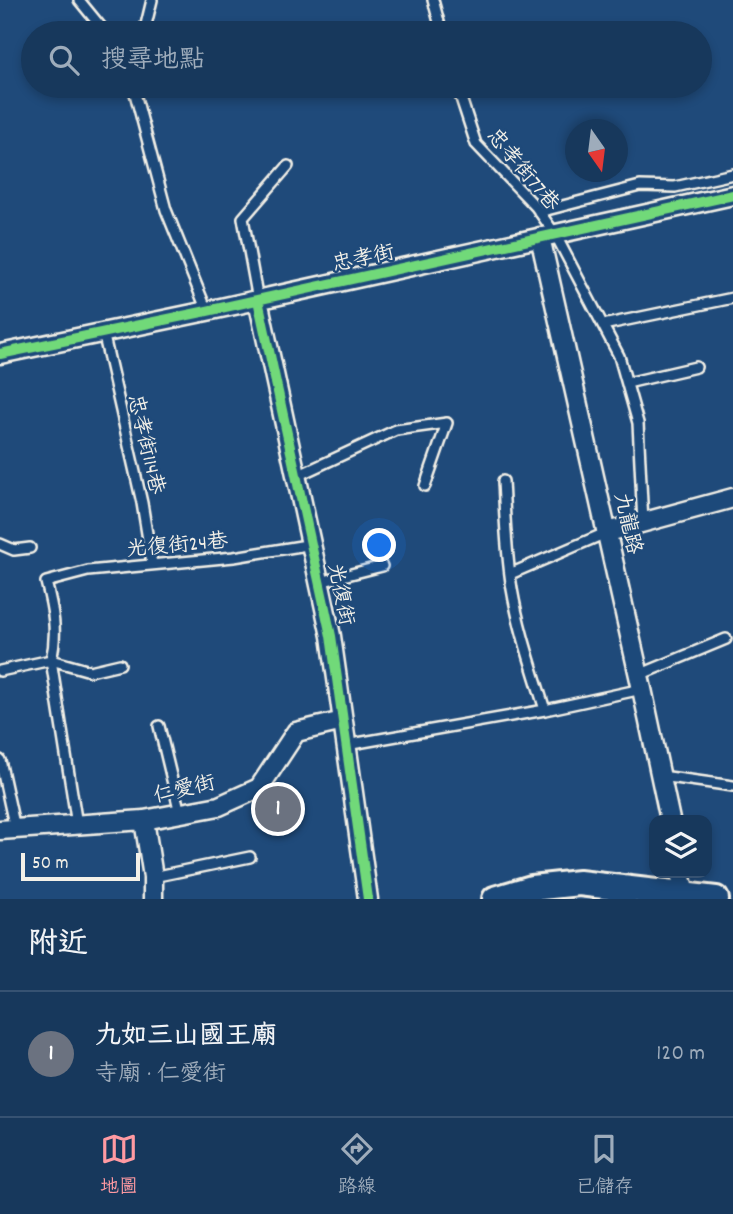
<!DOCTYPE html>
<html lang="zh-TW">
<head>
<meta charset="utf-8">
<style>
  :root { --surface:#17385c; --page:#203f62; --text:#f1f3f6; --muted:#9eacbb; --line:#365272; --accent:#ff9aa2 }
  body { margin:0; font-family:Dekko,"LXGW WenKai TC",sans-serif; background:var(--page); color:var(--text) }
  .controls { position:absolute; right:21px; bottom:21px; display:grid; overflow:hidden; border-radius:14px; box-shadow:0 4px 10px #0003 }
  .controls button { width:63px; height:63px; display:grid; place-items:center; padding:0; border:0; border-bottom:2px solid var(--line); background:var(--surface); color:var(--text); font:35px sans-serif }
  .compass { position:absolute; left:565px; top:119px; width:63px; height:63px; border-radius:50%; background:var(--surface); box-shadow:0 4px 10px #0003; rotate:166deg }
  .scale { position:absolute; left:21px; bottom:18px; width:119px; box-sizing:border-box; padding-left:7px; border:4px solid #f4f1e8; border-top:0; font-size:19px; line-height:24px; white-space:nowrap; color:#f4f1e8; -webkit-text-stroke:5px #1f4a7a; paint-order:stroke }
  .you { position:absolute; left:380px; top:546px; width:24px; height:24px; margin:-18px; border:5px solid #fff; border-radius:50%; background:#1a73e8; box-shadow:0 0 0 10px #1a73e833 }
  .badge { display:grid; place-items:center; width:46px; height:46px; border-radius:50%; background:var(--accent); color:#fff; font-size:23px; font-weight:700 }
  .pin { position:absolute; translate:-50% -50%; border:4px solid #fff; box-shadow:0 2px 7px #0006 }
  .list { margin:0; padding:0; list-style:none }
  h2 { display:flex; justify-content:space-between; align-items:center; height:91px; margin:0; padding:0 28px; font-size:30px }
  h2 small { font-size:23px; font-weight:400; color:var(--muted) }
  .list li { display:grid; grid-template-columns:46px 1fr auto; gap:21px; align-items:center; box-sizing:border-box; height:126px; padding:0 28px; border-top:2px solid var(--line) }
  .list b { display:block; font-size:26px; white-space:nowrap }
  .list p { margin:0; font-size:23px; white-space:nowrap; color:var(--muted) }
  .list em { font-size:23px; font-style:normal; color:var(--muted) }
  .icon { flex:none; width:38px; height:38px; fill:none; stroke:currentColor; stroke-width:2; stroke-linecap:round; stroke-linejoin:round }
  .map { position:relative; flex:none; width:733px; height:899px; overflow:hidden }
  .search { position:absolute; background:var(--surface); box-shadow:0 4px 10px #0003; left:21px; right:21px; top:21px; height:77px; display:flex; align-items:center; gap:18px; box-sizing:border-box; padding:0 24px; border-radius:38px; color:var(--muted); font-size:26px }
  .sheet { height:217px; background:var(--surface) }
  nav { display:flex; justify-content:space-around; align-items:center; box-sizing:border-box; height:98px; border-top:2px solid var(--line); background:var(--surface); font-size:19px; color:var(--muted) }
  nav a { display:grid; justify-items:center; gap:4px }
  nav .on { color:var(--accent) }
  .map>svg:first-child { display:block }
</style>
</head>
<body>
<div class="map">
<svg width="733" height="899" viewBox="0 0 733 899">
  <rect width="100%" height="100%" fill="#1f4a7a"/>
  <filter id="ink" filterUnits="userSpaceOnUse"><feTurbulence type="fractalNoise" baseFrequency=".0143" numOctaves="2"/><feDisplacementMap in="SourceGraphic" scale="14" xChannelSelector="R" yChannelSelector="G"/><feConvolveMatrix kernelMatrix="1 2 1 2 8 2 1 2 1" color-interpolation-filters="sRGB"/></filter>
  <g filter="url(#ink)">
    <g fill="none" stroke-linecap="round" stroke-linejoin="round">
      <g stroke="#f4f1e8" stroke-width="14">
        <path id="lane" d="M 79,0 L 106,33
          M 433,0 L 442,33
          M 144,33 L 152,0
          M 133,86 L 166,210 L 207,311
          M 457,86 L 476,144 L 536,207 L 555,234 L 619,356 L 638,423 L 643,523
          M 459,95 L 490,86
          M 539,212 L 640,186 L 675,187 L 733,174
          M 258,300 L 243,218 L 288,166
          M 603,325 L 733,298
          M 103,332 L 142,503 L 152,564
          M 627,383 L 696,367
          M 297,476 L 396,430 L 447,423 L 425,486
          M 503,481 C 505,517 506,553 512,589 C 519,630 533,670 545,710
          M 0,544 L 14,550 L 30,548
          M 510,574 L 608,532
          M 320,582 L 382,566
          M 0,671 L 51,660 L 90,671 L 120,664
          M 639,675 L 726,639
          M 159,726 L 180,813
          M 346,745 L 545,710 L 642,689
          M 0,760 L 15,829
          M 661,776 L 733,786
          M 77,825 L 51,660 C 58,633 53,609 46,582 L 88,571 L 234,557 L 313,544
          M 153,877 L 250,857"/>
      </g>
      <g stroke="#f4f1e8" stroke-width="23">
        <path id="street" d="M 540,237 L 642,689 L 670,820
          M 258,300 L 331,636 L 368,899
          M 0,354 L 207,311 L 733,195
          M 608,532 L 733,498
          M 144,820 L 153,877 L 153,899
          M 0,830 L 144,820 L 219,806 L 259,788 L 296,732 L 343,721
          M 680,873 L 686,899"/>
      </g>
      <g stroke="#f4f1e8" stroke-width="30">
        <path id="secondary" d="M 495,899 L 532,888 L 579,883 L 716,899"/>
      </g>
      <use href="#lane" stroke="#1f4a7a" stroke-width="9"/>
      <use href="#street" stroke="#1f4a7a" stroke-width="18"/>
      <use href="#secondary" stroke="#1f4a7a" stroke-width="24"/>
      <g stroke="#1f4a7a" stroke-width="15">
        <path id="cycleway" d="M 258,300 L 331,636 L 368,899
          M 0,354 L 207,311 L 733,195"/>
      </g>
      <use href="#cycleway" stroke="#71d979" stroke-width="10"/>
    </g>
  </g>
  <g text-anchor="middle" stroke-width="5" stroke-linejoin="round" paint-order="stroke">
    <g font-size="21" fill="#f4f1e8" stroke="#1f4a7a">
      <text transform="translate(524 169) rotate(50)" y="7">忠孝街77巷</text>
      <text transform="translate(363 257) rotate(-12)" y="7">忠孝街</text>
      <text transform="translate(147 444) rotate(77)" y="7">忠孝街114巷</text>
      <text transform="translate(629 523) rotate(77)" y="7">九龍路</text>
      <text transform="translate(177 544) rotate(-5)" y="7">光復街24巷</text>
      <text transform="translate(342 594) rotate(79)" y="7">光復街</text>
      <text transform="translate(184 788) rotate(-13)" y="7">仁愛街</text>
    </g>
  </g>
</svg>
<div class="controls">
<button><svg class="icon" aria-label="layers" viewBox="0 0 24 24"><path d="M12 4l9 5-9 5-9-5zM3 14l9 5 9-5"/></svg></button>
</div>
<svg class="compass" viewBox="-18 -18 36 36"><path d="M0-13l5 13h-10z" fill="#e53935"/><path d="M0 13l5-13h-10z" fill="#9eacbb"/></svg>
<div class="scale">50 m</div>
<div class="you"></div>
<div class="pin badge" style="left:278px;top:809px;background:#6b7280">1</div>
<div class="search"><svg class="icon" aria-label="search" viewBox="0 0 24 24"><circle cx="10" cy="10" r="6"/><path d="M15 15l6 6"/></svg>搜尋地點</div>
</div>
<section class="sheet">
<h2>附近<small></small></h2>
<ul class="list">
<li><span class="badge" style="background:#6b7280">1</span><div><b>九如三山國王廟</b><p>寺廟 · 仁愛街</p></div><em>120 m</em></li>
</ul>
</section>
<nav>
<a class="on"><svg class="icon" aria-label="map" viewBox="0 0 24 24"><path d="M3 6l6-2 6 2 6-2v14l-6 2-6-2-6 2zM9 4v14M15 6v14"/></svg>地圖</a>
<a><svg class="icon" aria-label="directions" viewBox="0 0 24 24"><path d="M12 3l9 9-9 9-9-9zM9 14v-3h6M13 9l2 2-2 2"/></svg>路線</a>
<a><svg class="icon" aria-label="saved" viewBox="0 0 24 24"><path d="M7 4h10v16l-5-4-5 4z"/></svg>已儲存</a>
</nav>
</body>
</html>
